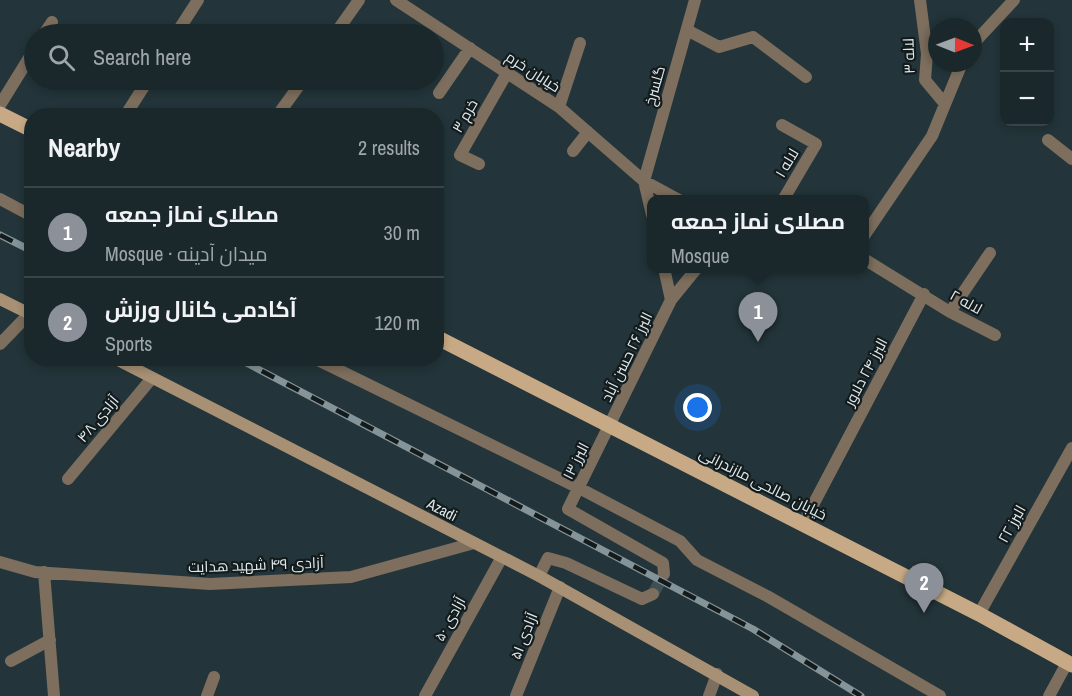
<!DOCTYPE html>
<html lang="en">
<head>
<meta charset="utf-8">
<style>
  :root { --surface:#1a282c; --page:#273438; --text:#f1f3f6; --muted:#9fa6a9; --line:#384448; --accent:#8c9099 }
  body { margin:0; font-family:"Archivo Narrow",Cairo,sans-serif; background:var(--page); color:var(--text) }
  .controls { position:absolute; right:18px; top:18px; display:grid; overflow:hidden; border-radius:12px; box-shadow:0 3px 9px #0003 }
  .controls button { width:54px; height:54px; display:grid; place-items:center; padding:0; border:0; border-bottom:2px solid var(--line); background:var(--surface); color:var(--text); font:30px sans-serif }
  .compass { position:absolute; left:928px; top:18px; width:54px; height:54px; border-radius:50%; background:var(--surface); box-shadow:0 3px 9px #0003; rotate:91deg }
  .you { position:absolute; left:698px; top:408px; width:21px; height:21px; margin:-15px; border:4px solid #fff; border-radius:50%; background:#1a73e8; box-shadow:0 0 0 9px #1a73e833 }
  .badge { display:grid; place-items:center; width:39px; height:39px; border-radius:50%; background:var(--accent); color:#fff; font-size:20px; font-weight:700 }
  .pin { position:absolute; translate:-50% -50px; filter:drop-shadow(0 2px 3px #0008) }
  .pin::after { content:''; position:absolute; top:32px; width:21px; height:18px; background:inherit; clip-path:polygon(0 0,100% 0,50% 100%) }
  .popup { position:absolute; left:647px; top:195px; width:222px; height:78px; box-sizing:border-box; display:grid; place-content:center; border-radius:12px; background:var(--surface); filter:drop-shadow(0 2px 4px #0005); font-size:20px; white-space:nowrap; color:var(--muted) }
  .popup b { font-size:22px; color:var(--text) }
  .popup::after { content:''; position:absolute; left:50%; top:100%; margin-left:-12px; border:12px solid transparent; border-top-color:var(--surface) }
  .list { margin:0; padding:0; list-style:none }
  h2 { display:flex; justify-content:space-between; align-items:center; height:78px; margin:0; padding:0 24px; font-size:26px }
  h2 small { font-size:20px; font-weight:400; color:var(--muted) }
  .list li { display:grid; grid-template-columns:39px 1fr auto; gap:18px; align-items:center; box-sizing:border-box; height:90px; padding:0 24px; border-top:2px solid var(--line) }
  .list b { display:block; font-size:22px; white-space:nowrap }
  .list p { margin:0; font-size:20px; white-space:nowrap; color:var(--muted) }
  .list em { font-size:20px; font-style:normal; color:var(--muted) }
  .icon { flex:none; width:33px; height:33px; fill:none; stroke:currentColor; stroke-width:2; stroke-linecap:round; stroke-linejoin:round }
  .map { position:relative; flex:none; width:1072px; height:696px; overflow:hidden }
  .search { position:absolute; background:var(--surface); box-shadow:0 3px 9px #0003; left:24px; top:24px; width:420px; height:66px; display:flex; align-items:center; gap:15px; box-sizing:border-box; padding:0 21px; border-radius:33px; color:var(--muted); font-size:22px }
  .panel { position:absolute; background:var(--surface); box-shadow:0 3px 9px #0003; left:24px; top:108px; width:420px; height:258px; border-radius:24px }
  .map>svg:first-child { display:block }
</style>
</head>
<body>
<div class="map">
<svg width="1072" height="696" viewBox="0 0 1072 696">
  <rect width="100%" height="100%" fill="#23353a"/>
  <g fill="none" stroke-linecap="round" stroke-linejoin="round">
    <path stroke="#3f5055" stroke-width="12" stroke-dasharray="12 6" stroke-linecap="butt" d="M 653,594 L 664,574"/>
    <path stroke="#7d6e5d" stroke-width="12" d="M 396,0 L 559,107 L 644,181 L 695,0
      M 920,0 L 927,54 L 925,80 L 945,104
      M 687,30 L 719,47 L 753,37 L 806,77
      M 44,34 L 52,22
      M 176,34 L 198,0
      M 335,34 L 359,0
      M 973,44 L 1014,0
      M 439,93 L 470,48
      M 0,105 L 34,50
      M 559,107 L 580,43
      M 125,116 L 148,80
      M 277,116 L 303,80
      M 782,125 L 816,144 L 783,200
      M 1048,140 L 1072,159
      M 573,151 L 588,132
      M 479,164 L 460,155 L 507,73
      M 0,199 L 32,216
      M 652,215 L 644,181 L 679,200
      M 864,236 L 932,136 L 962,63
      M 864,259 L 950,312 L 995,335
      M 664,268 L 671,300
      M 950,312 L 990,253
      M 0,344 L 29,314
      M 314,358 L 579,488 L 680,541 L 697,560 L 767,596 L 940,696
      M 68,479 L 152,378
      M 803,524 L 924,294
      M 0,562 L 35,572 L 210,584 L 351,577 L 474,543
      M 44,572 L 54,696
      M 664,574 L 663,563 L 568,509 L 671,300 L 697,268
      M 539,576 L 548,558 L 566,563 L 642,599 L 653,594
      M 979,614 L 1072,448
      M 11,661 L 50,640
      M 207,696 L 214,677
      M 425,696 L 502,557
      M 516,696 L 560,587
      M 709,696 L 717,674
      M 1049,696 L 1067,663"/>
    <path stroke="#a79074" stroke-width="12" d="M 0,299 L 32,315
      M 114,358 L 539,576 L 753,696"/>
    <path stroke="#c7aa85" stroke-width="15" d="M 0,114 L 32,130
      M 436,337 L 979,614 L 1072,665"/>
    <g stroke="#859498" stroke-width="7">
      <path id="rail" d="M 0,235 L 32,251
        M 237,358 L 753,629 L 861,696"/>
    </g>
    <use href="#rail" stroke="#131b1d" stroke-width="4.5" stroke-dasharray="14" stroke-linecap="butt"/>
  </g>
  <g text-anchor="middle" stroke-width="4.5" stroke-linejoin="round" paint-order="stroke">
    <g font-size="15" fill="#dfeaed" stroke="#131b1d">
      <text transform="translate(909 56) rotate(-92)" y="5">لاله ۳</text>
      <text transform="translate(533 72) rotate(33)" y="5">خیابان خرم</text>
      <text transform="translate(655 86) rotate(-74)" y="5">گلسرخ</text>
      <text transform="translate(465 116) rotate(-60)" y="5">خرم ۳</text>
      <text transform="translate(787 163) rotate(-59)" y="5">لاله ۱</text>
      <text transform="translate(966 302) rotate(29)" y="5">لاله ۲</text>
      <text transform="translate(627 357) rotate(-64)" y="5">البرز ۲۶ حسن آباد</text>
      <text transform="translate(866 372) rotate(-62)" y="5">البرز ۲۴ دلاور</text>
      <text transform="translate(98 419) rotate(-50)" y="5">آزادی ۴۸</text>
      <text transform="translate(576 461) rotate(-63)" y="5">البرز ۱۳</text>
      <text transform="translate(763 484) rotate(27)" y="5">خیابان صالحی مازندرانی</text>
      <text transform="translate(442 510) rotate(27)" y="5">Azadi</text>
      <text transform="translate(1012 524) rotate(-61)" y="5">البرز ۲۲</text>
      <text transform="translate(256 565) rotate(-2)" y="5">آزادی ۴۹ شهید هدایت</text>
      <text transform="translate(450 619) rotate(-61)" y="5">آزادی ۵۰</text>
      <text transform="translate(524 636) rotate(-68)" y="5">آزادی ۵۱</text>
    </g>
  </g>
</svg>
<div class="controls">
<button>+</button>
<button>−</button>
</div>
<svg class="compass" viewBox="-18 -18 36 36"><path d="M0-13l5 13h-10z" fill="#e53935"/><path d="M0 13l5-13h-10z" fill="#9fa6a9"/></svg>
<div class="you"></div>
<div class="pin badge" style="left:758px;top:342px">1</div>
<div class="popup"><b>مصلای نماز جمعه</b>Mosque</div>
<div class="pin badge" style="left:924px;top:613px">2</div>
<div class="search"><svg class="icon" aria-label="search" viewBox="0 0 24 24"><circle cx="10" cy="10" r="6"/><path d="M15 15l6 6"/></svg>Search here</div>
<section class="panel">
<h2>Nearby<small>2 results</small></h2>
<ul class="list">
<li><span class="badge">1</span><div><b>مصلای نماز جمعه</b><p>Mosque · میدان آدینه</p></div><em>30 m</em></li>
<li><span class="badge">2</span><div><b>آکادمی کانال ورزش</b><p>Sports</p></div><em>120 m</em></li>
</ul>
</section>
</div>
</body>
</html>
